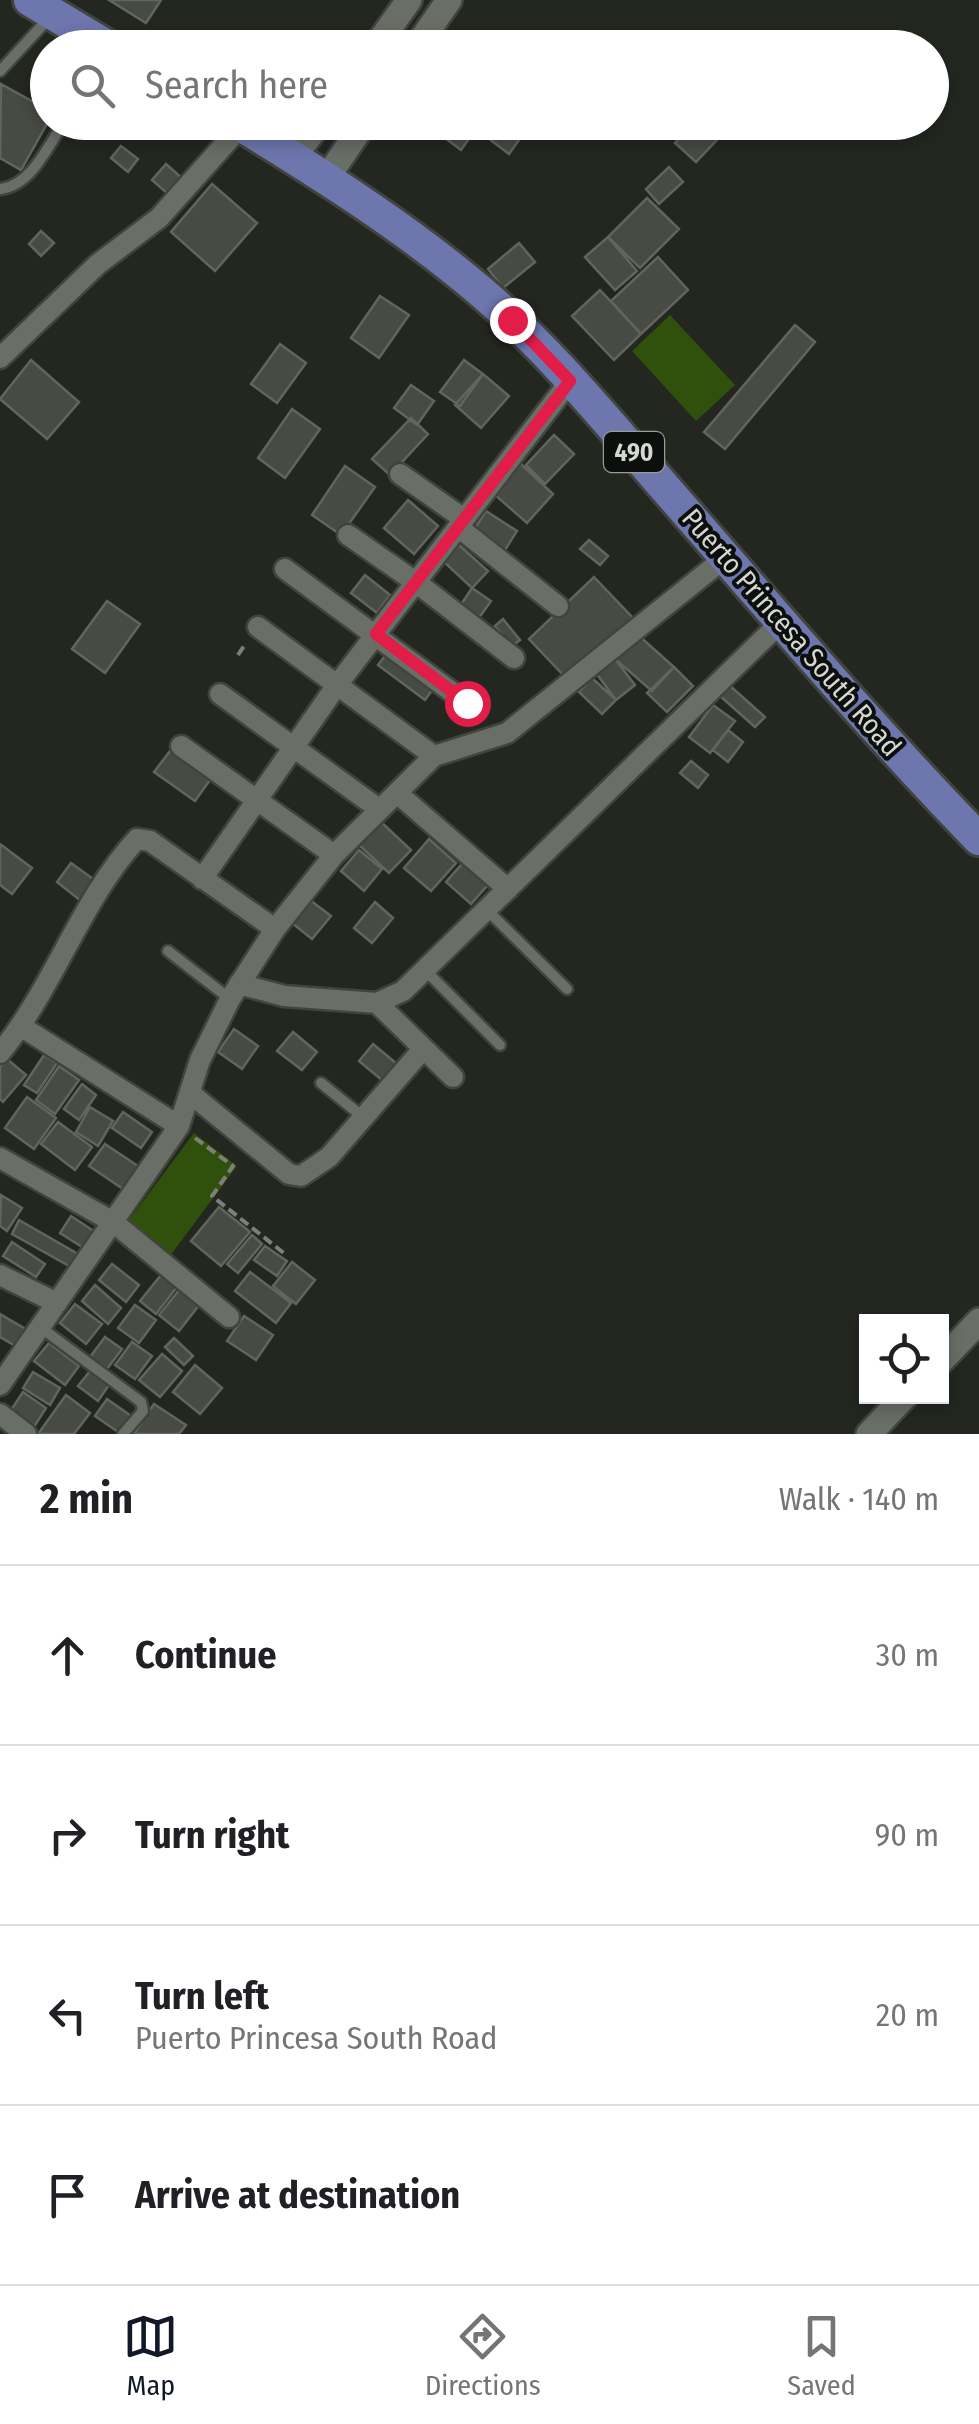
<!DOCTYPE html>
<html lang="en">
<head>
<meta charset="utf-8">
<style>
  :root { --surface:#fff; --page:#f6f6f6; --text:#202124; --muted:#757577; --line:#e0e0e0; --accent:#111827 }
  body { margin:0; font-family:"Fira Sans Condensed",sans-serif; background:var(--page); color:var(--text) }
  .controls { position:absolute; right:30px; bottom:30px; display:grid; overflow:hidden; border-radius:0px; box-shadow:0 5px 15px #0003 }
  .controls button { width:90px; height:90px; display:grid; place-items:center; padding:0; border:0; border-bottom:2px solid var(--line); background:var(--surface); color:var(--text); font:50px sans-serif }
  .stop { position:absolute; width:30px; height:30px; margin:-22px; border:8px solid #e11d48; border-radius:50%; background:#fff }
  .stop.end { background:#e11d48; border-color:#fff; box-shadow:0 2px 10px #0008 }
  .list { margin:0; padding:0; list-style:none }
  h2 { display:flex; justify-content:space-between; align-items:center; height:130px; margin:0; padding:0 40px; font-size:42px }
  h2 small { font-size:32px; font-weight:400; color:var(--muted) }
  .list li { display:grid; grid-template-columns:65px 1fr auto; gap:30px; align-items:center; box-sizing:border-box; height:180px; padding:0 40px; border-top:2px solid var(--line) }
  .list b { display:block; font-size:38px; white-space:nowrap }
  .list p { margin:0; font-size:32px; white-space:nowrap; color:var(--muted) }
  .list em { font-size:32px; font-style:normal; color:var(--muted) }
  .icon { flex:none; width:55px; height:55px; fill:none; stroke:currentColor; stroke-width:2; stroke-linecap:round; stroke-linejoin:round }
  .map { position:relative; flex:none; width:979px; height:1434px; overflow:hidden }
  .search { position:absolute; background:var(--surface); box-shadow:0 5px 15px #0003; left:30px; right:30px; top:30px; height:110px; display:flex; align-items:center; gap:25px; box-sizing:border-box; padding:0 35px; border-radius:55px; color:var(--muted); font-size:38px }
  .sheet { height:850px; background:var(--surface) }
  nav { display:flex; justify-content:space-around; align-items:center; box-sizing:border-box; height:140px; border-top:2px solid var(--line); background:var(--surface); font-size:28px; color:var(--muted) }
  nav a { display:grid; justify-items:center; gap:5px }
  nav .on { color:var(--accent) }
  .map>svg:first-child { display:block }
</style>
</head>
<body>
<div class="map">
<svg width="979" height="1434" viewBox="0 0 979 1434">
  <rect width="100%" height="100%" fill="#232720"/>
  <path fill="#2f510b" d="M 670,315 L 735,385 L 696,421 L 632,351 Z
    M 194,1133 L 237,1166 L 170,1256 L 126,1224 Z"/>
  <path fill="#474b44" stroke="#61655e" stroke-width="2.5" d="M 109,0 L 161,0 L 146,23 Z
    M 1,84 L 48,110 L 48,122 L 21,170 L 0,158 Z
    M 439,122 L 532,122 L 509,154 L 476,129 L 461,150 L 434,130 Z
    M 695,122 L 734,122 L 696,162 L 675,143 Z
    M 121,146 L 138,159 L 128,172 L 111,158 Z
    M 166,164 L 183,179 L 169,195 L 152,180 Z
    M 669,167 L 683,182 L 659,204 L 646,189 Z
    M 212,184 L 257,223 L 215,271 L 171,232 Z
    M 647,198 L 679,229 L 640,268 L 608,237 Z
    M 41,231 L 54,243 L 41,256 L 29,244 Z
    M 608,237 L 637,271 L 615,290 L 585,257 Z
    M 519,243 L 535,262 L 503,288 L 488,269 Z
    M 658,257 L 688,290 L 641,334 L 611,301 Z
    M 600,290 L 641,334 L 614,360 L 572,316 Z
    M 380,296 L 409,315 L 379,358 L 351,338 Z
    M 795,325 L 815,342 L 725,449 L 704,432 Z
    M 280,344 L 306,363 L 277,403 L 251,384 Z
    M 31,360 L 79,402 L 47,439 L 0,399 Z
    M 464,360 L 483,374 L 460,406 L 440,392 Z
    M 483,374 L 509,396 L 481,428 L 455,405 Z
    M 411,385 L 434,401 L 417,425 L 394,408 Z
    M 292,409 L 320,429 L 285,478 L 258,458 Z
    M 411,418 L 428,434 L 390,475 L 372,459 Z
    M 554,435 L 574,454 L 545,484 L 526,465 Z
    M 521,464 L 553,494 L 527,523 L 494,494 Z
    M 345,466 L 375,487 L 341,535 L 312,515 Z
    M 408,500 L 438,526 L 414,554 L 384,528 Z
    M 486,511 L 517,531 L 505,550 L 474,530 Z
    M 589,540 L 608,556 L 600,565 L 580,549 Z
    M 459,545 L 488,571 L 472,588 L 443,561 Z
    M 365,575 L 390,595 L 377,613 L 351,593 Z
    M 594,577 L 633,618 L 568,680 L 529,639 Z
    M 472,588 L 491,601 L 476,622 L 458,609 Z
    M 107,601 L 140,624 L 105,673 L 72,649 Z
    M 503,619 L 520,640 L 512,646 L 495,626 Z
    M 637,634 L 674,667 L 652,691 L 615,659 Z
    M 391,648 L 438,682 L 425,700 L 378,665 Z
    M 615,659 L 635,685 L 616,700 L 596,673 Z
    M 674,667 L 693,686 L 667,712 L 647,693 Z
    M 592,678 L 616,700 L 602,714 L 579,692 Z
    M 728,684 L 765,717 L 755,727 L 719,695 Z
    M 713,705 L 735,721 L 710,753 L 689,737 Z
    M 728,730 L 743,742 L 728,762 L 713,750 Z
    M 170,751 L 210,780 L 195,801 L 154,772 Z
    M 691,761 L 708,775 L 698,788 L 680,773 Z
    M 381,822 L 411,850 L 389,873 L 359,845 Z
    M 429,839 L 456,863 L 431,891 L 404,868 Z
    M 0,844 L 32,868 L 12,894 L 0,885 Z
    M 359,850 L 382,869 L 364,891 L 341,871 Z
    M 469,856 L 494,878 L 471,904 L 446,882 Z
    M 71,863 L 96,881 L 81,901 L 57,882 Z
    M 310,900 L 331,916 L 312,939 L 292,923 Z
    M 375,902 L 393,918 L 372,943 L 354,928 Z
    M 234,1029 L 258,1046 L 242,1069 L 218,1052 Z
    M 293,1032 L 317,1052 L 302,1070 L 277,1051 Z
    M 373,1044 L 397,1064 L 383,1081 L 359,1061 Z
    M 44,1055 L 57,1063 L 37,1093 L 24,1085 Z
    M 7,1059 L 26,1075 L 3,1102 L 0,1099 L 0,1067 Z
    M 59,1066 L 79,1080 L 55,1114 L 36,1100 Z
    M 82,1084 L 96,1095 L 79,1120 L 64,1109 Z
    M 27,1097 L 56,1118 L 34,1149 L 5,1128 Z
    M 90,1107 L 113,1121 L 98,1146 L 76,1132 Z
    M 123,1112 L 152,1132 L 141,1148 L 112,1128 Z
    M 58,1122 L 92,1147 L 75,1170 L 41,1144 Z
    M 105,1144 L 141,1168 L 126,1191 L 89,1166 Z
    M 1,1195 L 22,1208 L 7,1231 L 0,1226 Z
    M 219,1207 L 250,1232 L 221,1266 L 191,1241 Z
    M 71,1216 L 98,1234 L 87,1250 L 60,1233 Z
    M 19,1220 L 78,1254 L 71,1267 L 12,1234 Z
    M 252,1235 L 262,1244 L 238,1273 L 227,1264 Z
    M 12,1242 L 45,1264 L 36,1277 L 3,1256 Z
    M 265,1246 L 287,1261 L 277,1276 L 254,1260 Z
    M 292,1262 L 315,1280 L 296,1304 L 273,1286 Z
    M 112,1264 L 139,1285 L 126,1302 L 99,1280 Z
    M 250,1272 L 291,1303 L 276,1323 L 235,1291 Z
    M 161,1275 L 177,1287 L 156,1314 L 140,1301 Z
    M 95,1285 L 121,1308 L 108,1324 L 82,1301 Z
    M 180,1289 L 200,1304 L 179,1331 L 159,1315 Z
    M 75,1304 L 102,1324 L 86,1344 L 60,1323 Z
    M 135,1305 L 156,1320 L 139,1343 L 118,1328 Z
    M 0,1314 L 29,1331 L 19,1348 L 0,1337 Z
    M 244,1316 L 273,1335 L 256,1360 L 227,1341 Z
    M 105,1337 L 122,1349 L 107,1369 L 90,1357 Z
    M 174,1338 L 193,1356 L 184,1365 L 165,1347 Z
    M 132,1342 L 152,1356 L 135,1379 L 115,1365 Z
    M 49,1343 L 79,1366 L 65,1385 L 34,1361 Z
    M 162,1354 L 182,1371 L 160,1397 L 139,1380 Z
    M 195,1365 L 222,1388 L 200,1414 L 173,1392 Z
    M 90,1371 L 109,1385 L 98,1401 L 78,1386 Z
    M 33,1372 L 60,1388 L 50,1405 L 23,1388 Z
    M 23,1392 L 46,1408 L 32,1430 L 9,1413 Z
    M 66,1395 L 90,1413 L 74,1434 L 38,1434 Z
    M 107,1399 L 134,1418 L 121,1434 L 95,1416 Z
    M 154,1404 L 186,1425 L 179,1434 L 134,1434 Z"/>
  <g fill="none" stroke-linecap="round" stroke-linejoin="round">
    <g stroke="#40443e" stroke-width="15">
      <path id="service" d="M 0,71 L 50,17
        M 0,189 C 31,186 48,146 64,122
        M 487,910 L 567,989
        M 168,951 L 230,999
        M 426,971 L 500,1045
        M 321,1083 L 363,1117
        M 40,1327 L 141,1402 L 143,1411 L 123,1434"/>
    </g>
    <g stroke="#40443e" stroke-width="25">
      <path id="minor" d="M 0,358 L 98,264 L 159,218 L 241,126
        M 400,474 L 464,519
        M 458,527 L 558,606
        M 348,535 L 417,583 L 514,658
        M 285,569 L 467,703
        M 258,627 L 434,756
        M 220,694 L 379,809
        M 181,746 L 334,855
        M 397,793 L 508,889
        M 202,879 L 337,685 L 570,381
        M 239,984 L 284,996 L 377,1003 L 403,991 L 782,621
        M 377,1003 L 453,1077
        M 22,1027 L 179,1126
        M 0,1053 C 53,989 82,898 137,839 L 150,841 L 275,929
        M 191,1094 L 289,1174 L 301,1176 L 329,1157 L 423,1049
        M 0,1158 L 113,1222 L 229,1317
        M 0,1275 L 57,1303
        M 0,1385 L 179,1126 L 200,1060 L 230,999 L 275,929 L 334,855 L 434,756 L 507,733 L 726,557
        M 0,1414 L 26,1434"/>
    </g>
    <g stroke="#40443e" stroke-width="30">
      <path id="tertiary" d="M 375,48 L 409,0
        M 416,48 L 449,0
        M 293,158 L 320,122
        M 326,179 L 365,122
        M 942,1360 L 979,1321
        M 869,1434 L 905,1396"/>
    </g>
    <g stroke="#40443e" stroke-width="38">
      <path id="primary" d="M 30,0 L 110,48
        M 236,122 C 319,173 405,227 479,290 C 548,348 607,421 666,489 C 769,607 870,727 979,839"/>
    </g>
    <path stroke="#7d807a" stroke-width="4" stroke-dasharray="10 5" stroke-linecap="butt" d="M 238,655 L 246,643
      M 195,1138 L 233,1166 L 212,1196 L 285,1254"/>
    <use href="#service" stroke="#696e67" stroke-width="10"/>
    <use href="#minor" stroke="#696e67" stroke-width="20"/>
    <use href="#tertiary" stroke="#696e67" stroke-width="25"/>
    <use href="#primary" stroke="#6d76ad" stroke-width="32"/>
  </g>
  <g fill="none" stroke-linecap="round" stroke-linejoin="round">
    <path stroke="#e11d48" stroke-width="12" d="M 467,703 L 376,634 L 570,381 L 512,320"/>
  </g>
  <g text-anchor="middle" stroke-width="8" stroke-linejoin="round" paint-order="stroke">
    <rect fill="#0d0f0c" stroke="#999b97" stroke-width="2.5" x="604" y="432" width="60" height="40" rx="8"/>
    <g font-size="25" font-weight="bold" fill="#d5d7d3">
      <text x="634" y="461">490</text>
    </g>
    <g font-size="28" fill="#d5d7d3" stroke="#0d0f0c">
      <text transform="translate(792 632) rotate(49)" y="10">Puerto Princesa South Road</text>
    </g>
  </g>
</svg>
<div class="controls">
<button><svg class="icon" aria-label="locate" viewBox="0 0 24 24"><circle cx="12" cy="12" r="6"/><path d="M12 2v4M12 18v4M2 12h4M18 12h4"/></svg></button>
</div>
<div class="stop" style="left:467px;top:703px"></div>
<div class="stop end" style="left:512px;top:320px"></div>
<div class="search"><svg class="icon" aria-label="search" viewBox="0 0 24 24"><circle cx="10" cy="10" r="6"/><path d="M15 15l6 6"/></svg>Search here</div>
</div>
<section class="sheet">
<h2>2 min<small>Walk · 140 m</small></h2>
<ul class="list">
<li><svg class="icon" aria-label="ahead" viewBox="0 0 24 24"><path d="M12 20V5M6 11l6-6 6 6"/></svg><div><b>Continue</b></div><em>30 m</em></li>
<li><svg class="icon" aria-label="right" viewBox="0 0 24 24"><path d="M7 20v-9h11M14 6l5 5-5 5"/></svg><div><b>Turn right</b></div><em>90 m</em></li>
<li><svg class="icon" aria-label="left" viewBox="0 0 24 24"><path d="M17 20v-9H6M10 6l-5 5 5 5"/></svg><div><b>Turn left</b><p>Puerto Princesa South Road</p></div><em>20 m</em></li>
<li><svg class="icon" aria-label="arrive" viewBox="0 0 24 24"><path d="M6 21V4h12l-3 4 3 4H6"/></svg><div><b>Arrive at destination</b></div></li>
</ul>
</section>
<nav>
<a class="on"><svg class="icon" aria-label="map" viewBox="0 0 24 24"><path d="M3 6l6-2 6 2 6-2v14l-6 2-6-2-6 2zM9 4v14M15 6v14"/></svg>Map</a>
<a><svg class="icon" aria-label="directions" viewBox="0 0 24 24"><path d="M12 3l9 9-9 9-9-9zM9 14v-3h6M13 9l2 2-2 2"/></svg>Directions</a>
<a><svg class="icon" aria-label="saved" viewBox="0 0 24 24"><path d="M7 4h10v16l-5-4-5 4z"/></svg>Saved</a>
</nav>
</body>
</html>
